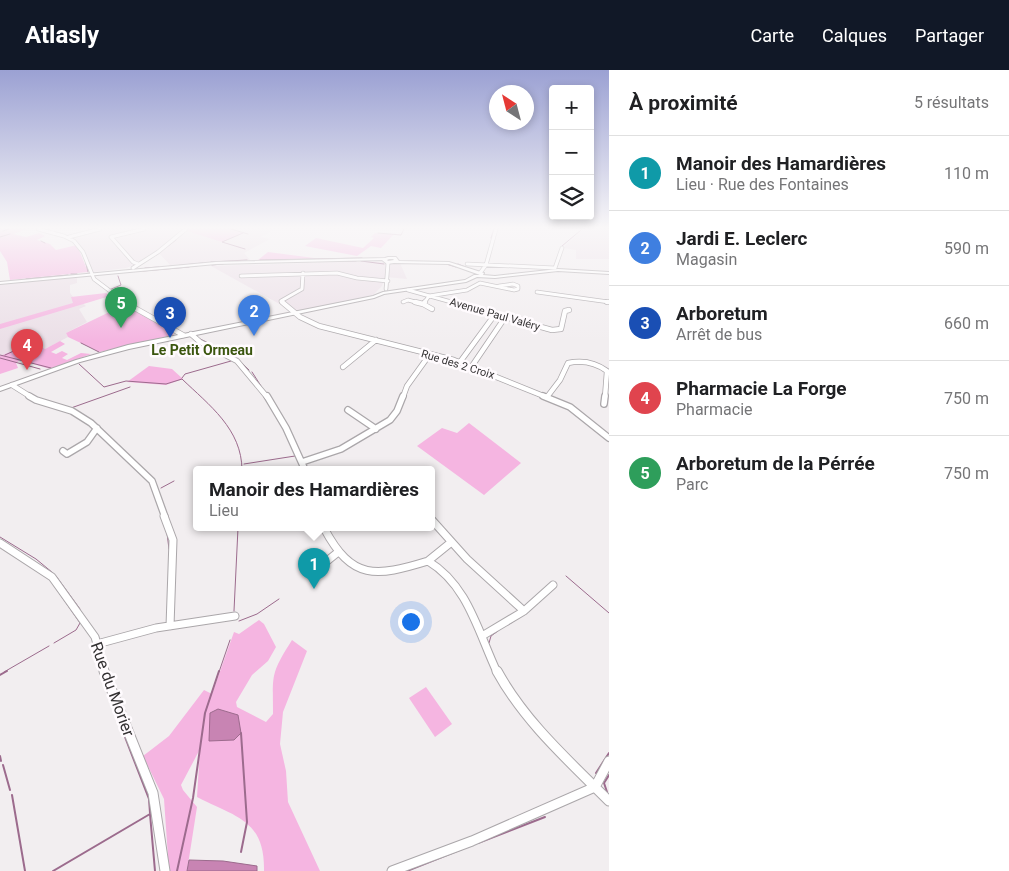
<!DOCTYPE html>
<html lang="fr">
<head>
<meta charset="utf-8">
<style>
  :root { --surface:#fff; --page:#f2f2f2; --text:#202124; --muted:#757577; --line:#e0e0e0; --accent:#111827 }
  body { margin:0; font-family:Roboto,sans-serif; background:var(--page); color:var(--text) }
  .controls { position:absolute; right:15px; top:15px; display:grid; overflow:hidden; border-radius:5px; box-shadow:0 2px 8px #0003 }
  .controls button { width:45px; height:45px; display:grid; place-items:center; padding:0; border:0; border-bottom:1px solid var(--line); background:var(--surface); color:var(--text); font:25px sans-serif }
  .compass { position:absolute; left:489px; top:15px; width:45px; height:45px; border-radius:50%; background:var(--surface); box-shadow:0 2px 8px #0003; rotate:324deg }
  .you { position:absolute; left:410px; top:551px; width:18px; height:18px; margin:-12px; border:4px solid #fff; border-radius:50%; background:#1a73e8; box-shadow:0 0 0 8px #1a73e833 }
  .badge { display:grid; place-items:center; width:32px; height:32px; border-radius:50%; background:var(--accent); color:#fff; font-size:16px; font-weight:700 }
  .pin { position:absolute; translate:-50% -41px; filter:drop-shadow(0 1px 2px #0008) }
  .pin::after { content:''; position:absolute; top:26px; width:18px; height:15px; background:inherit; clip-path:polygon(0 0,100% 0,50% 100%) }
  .popup { position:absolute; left:193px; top:396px; width:242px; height:65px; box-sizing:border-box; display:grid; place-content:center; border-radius:5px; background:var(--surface); filter:drop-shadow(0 1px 4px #0005); font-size:16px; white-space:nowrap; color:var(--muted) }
  .popup b { font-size:19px; color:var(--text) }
  .popup::after { content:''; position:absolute; left:50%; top:100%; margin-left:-10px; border:10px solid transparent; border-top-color:var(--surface) }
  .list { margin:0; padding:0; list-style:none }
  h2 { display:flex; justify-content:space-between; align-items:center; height:65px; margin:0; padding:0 20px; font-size:21px }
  h2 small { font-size:16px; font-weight:400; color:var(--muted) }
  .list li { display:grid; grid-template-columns:32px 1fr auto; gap:15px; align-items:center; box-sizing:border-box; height:75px; padding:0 20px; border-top:1px solid var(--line) }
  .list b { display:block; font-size:19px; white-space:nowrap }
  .list p { margin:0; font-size:16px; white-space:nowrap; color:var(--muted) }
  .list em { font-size:16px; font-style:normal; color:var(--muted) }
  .icon { flex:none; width:28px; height:28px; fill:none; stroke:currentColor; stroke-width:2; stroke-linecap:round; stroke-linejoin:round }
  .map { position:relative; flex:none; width:609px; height:801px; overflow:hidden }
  header { display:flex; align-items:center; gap:30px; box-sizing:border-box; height:70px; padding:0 25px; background:var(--accent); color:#fff }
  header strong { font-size:24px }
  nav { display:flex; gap:28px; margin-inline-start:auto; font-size:18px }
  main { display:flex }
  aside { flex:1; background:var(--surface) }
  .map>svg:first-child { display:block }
</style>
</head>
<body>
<header>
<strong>Atlasly</strong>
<nav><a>Carte</a><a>Calques</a><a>Partager</a></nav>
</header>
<main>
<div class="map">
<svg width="609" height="801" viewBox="0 0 609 801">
  <rect width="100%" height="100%" fill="#f2eef0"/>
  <path fill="#ebdfe7" d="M 99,159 L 275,159 L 261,167 L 270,169 L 244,183 L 250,190 L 170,195 L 159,183 L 155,182 L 142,191 L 132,191 L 134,195 L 126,198 L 93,202 L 88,189 L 68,167 Z
    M 582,159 L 609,159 L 609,189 L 576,189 L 576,180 L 563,178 Z
    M 370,191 L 400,193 L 407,209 L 385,207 L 382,216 L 373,225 L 294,242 L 211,196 Z
    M 77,207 L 77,213 L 70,215 L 70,223 L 78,233 L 81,232 L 86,236 L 79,239 L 87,252 L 66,263 L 68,267 L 45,279 L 0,286 L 0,215 Z"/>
  <path fill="#f5b5e1" d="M 0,159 L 27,159 L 13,164 L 26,167 L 39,163 L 45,166 L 37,170 L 50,174 L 56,180 L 77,175 L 88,202 L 10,210 L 7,192 L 0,181 Z
    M 189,159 L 231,159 L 244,163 L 222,172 L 187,161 Z
    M 375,163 L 394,164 L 381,178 L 371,176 L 357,186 L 305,176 L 316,168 L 363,178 L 374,168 L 371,167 Z
    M 268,182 L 314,188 L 258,190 Z
    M 106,223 L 110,226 L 0,259 L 0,254 L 73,233 L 71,227 Z
    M 124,235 L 174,262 L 173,265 L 100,282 L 68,267 L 66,263 Z
    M 60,271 L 65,274 L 51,282 L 56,284 L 62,281 L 68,284 L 62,288 L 67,290 L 81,283 L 91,284 L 50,299 L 20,290 L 16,293 L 18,298 L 0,304 L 0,286 L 33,273 L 45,279 Z
    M 149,296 L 172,299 L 183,309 L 166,315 L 127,312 Z
    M 469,353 L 521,393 L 484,425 L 417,376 L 442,358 L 457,363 Z
    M 259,550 L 264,554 L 276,577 L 268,591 L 252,605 L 236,632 L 237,637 L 266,652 L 273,644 C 273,604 270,605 292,570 L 307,581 L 283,642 L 280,674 L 286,701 L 288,732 L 320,801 L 264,801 C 265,750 236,747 197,727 L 200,679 L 181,715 L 183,720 L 197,737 L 187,801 L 169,801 L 164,729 L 143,686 L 169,666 L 204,620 L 212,624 L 234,562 L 239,564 Z
    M 426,617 L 452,654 L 435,667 L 409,628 Z"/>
  <path fill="#c884b3" stroke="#9c6b8d" d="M 218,639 L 238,645 L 241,663 L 234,670 L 209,671 L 210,643 Z
    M 189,790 L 223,791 L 257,796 L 257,801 L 187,801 Z"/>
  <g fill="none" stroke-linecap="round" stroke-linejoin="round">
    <path stroke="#9c6b8d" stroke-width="1" d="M 231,159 L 248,164
      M 3,161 L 9,159
      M 243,163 L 222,172 L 245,179
      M 378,163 L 401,165 L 404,159
      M 0,167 L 10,164
      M 491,168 L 494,159
      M 41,171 L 45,173
      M 168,176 L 176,170
      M 562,176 L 581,160
      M 157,185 L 160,182
      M 260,190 L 362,188
      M 331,191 L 356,191
      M 361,191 L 384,194
      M 211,192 L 247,190
      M 86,194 L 88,202
      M 446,194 L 456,197
      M 458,194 L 465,197
      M 212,195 L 223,194
      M 193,196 L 204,195
      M 163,197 L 203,193
      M 145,198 L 159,197
      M 143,201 L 189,197
      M 71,204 L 77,204
      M 26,209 L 68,205
      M 13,211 L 22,210
      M 109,220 L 121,215 L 118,206
      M 200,269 L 219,278
      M 81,273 L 99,282
      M 225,282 L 228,283
      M 0,285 L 51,298
      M 5,285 L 29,274
      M 0,288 L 40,299
      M 241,292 L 249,300
      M 79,294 L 104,317 L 126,311 L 166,314 L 182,309 C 209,335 242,359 242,400
      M 252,302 L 261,316
      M 182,308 L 185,304 L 231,291
      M 71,338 L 130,317
      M 244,394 L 295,386
      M 161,418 L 174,411
      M 167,463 L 169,479
      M 0,467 L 36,489 L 53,503
      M 56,506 L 80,539
      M 566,506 L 609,543
      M 234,541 L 238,458
      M 239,551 L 257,544 L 279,529
      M 508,555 L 517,549
      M 54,573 L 76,560 L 80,553 L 55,517
      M 489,573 L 491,566 L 498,561
      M 4,602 L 49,576
      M 219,602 L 230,570"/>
    <path stroke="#9c6b8d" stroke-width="2" d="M 0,605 L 7,601
      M 120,654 L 149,729 L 150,743
      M 241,663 L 247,752 L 241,782
      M 0,686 L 1,691
      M 3,695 L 10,720
      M 596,703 L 609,683
      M 607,722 L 604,713 L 609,705
      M 12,725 L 25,801
      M 478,773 L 545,747
      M 53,801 L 150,744 L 155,801
      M 177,801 L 193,728 L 205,643 L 219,601
      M 407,801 L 462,779"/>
    <g stroke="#aba7aa" stroke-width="4.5">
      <path id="street-far4" d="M 38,159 L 64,166 L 74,171 L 83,182 L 94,209 L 126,233
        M 69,167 L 100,159
        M 138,194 L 133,192 L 111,167 L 144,159
        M 467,194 L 555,198 L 562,178
        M 133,198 L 158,182 L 186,159
        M 480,203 L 486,195 L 496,159
        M 241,206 L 337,203 L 357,208 L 388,211
        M 386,219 L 388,193
        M 408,220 L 455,233
        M 537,222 L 609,232
        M 403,232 L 408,230 L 419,233
        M 283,233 L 281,231 L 302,219 L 303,203
        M 424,233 L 429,226 L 467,220 L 480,213 L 514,220 L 518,219 L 518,216 L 513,214 L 499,216"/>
    </g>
    <g stroke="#aba7aa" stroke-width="6">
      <path id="street-far3" d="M 124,232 L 183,265
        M 282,232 L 300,247 L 319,256 L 454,290 L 546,327
        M 415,232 L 423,234
        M 425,232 L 423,234 L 432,239
        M 450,232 L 552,260 L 561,259 L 565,241 L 569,240
        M 607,232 L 609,232
        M 191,264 L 200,272 L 237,291 L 267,327
        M 460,292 L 496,243
        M 472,296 L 506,246
        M 343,297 L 376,270
        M 12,315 L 31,327
        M 403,327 L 407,316 L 430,284
        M 547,327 L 560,310 L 568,293 C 582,290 596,293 607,301 L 605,327"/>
    </g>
    <g stroke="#aba7aa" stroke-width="8">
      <path id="street-far2" d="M 29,326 L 36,330 L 72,341 L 91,353 L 152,411 L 165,447
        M 267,326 L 286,358 L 305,400
        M 543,326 L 570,337 L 609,368
        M 604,334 L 605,326
        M 348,340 L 376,359
        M 63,381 L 67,384 L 87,372 L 97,358
        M 302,392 L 341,379 L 390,350 L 397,341 L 403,326"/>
    </g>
    <g stroke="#aba7aa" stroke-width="9">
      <path id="street-far1" d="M 164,446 L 173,470 L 170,556
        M 432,450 L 467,489 L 524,541
        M 324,458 C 352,511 376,507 428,491 C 468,515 478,562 497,602
        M 0,473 L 52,507 L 95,567 L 105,602
        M 428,491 L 449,474
        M 322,495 L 337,483
        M 482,566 L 524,541 L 553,515
        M 97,574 L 156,558 L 235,546"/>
    </g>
    <g stroke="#aba7aa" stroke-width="11">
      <path id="street" d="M 104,601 L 153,723 L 165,801
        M 497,601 C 525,652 568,690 609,731
        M 392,801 L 472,771 L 595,717 L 609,691"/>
    </g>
    <g stroke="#aba7aa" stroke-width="2">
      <path id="secondary" d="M 388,187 L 396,187 L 399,191 L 449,192 L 484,203 L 483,205 L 495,206 L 558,199 L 609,202 L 609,204 L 558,201 L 495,208 L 477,207 L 466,212 L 384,224 L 374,228 L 129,279 L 80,292 L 0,321 L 0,317 L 76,290 L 128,275 L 373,226 L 383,222 L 465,210 L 474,205 L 480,205 L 449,194 L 394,193 L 387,194 L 382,190 L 216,194 L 0,214 L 0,212 L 216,192 L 385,188 ZM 389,189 L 393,189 L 394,190 L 388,191 L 387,190 Z"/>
    </g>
    <use href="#street-far4" stroke="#fff" stroke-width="3"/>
    <use href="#street-far3" stroke="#fff" stroke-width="4.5"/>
    <use href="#street-far2" stroke="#fff" stroke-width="5.5"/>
    <use href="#street-far1" stroke="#fff" stroke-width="7"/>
    <use href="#street" stroke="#fff" stroke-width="9"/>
    <use href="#secondary" fill="#fff" fill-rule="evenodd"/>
  </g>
  <linearGradient id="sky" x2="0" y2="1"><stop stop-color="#9ba1d3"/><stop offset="0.58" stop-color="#f9f7f8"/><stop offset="1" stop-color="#f9f7f8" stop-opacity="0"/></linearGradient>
  <rect width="609" height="272" fill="url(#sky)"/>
  <g text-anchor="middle" stroke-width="5" stroke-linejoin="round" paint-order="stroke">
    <g font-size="11" fill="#343233" stroke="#fffbfe">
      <text transform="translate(495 244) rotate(16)" y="4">Avenue Paul Valéry</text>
      <text transform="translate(458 294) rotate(17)" y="4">Rue des 2 Croix</text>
    </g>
    <g font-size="14" font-weight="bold" fill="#3b560f" stroke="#fffbfe">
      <text x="202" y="285">Le Petit Ormeau</text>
    </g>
    <g font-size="16" fill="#343233" stroke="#fffbfe">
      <text transform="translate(113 619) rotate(70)" y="6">Rue du Morier</text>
    </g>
  </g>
</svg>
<div class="controls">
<button>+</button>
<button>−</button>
<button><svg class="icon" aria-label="layers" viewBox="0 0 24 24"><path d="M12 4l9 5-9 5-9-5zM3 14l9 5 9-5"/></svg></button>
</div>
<svg class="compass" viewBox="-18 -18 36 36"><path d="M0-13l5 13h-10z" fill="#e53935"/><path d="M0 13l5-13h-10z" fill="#757577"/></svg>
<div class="you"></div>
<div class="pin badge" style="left:314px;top:519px;background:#0f9aa8">1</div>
<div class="popup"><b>Manoir des Hamardières</b>Lieu</div>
<div class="pin badge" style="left:254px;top:266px;background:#3f7fe0">2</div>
<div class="pin badge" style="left:170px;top:268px;background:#1a4fb4">3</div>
<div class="pin badge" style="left:27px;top:300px;background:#e0444e">4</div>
<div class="pin badge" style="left:121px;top:258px;background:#2e9e5b">5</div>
</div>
<aside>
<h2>À proximité<small>5 résultats</small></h2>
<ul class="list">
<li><span class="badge" style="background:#0f9aa8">1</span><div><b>Manoir des Hamardières</b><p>Lieu · Rue des Fontaines</p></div><em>110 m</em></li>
<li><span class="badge" style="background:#3f7fe0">2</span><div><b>Jardi E. Leclerc</b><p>Magasin</p></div><em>590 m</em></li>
<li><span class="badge" style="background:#1a4fb4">3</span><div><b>Arboretum</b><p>Arrêt de bus</p></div><em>660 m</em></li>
<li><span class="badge" style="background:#e0444e">4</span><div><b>Pharmacie La Forge</b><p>Pharmacie</p></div><em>750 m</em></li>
<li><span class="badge" style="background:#2e9e5b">5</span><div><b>Arboretum de la Pérrée</b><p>Parc</p></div><em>750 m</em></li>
</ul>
</aside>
</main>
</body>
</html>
